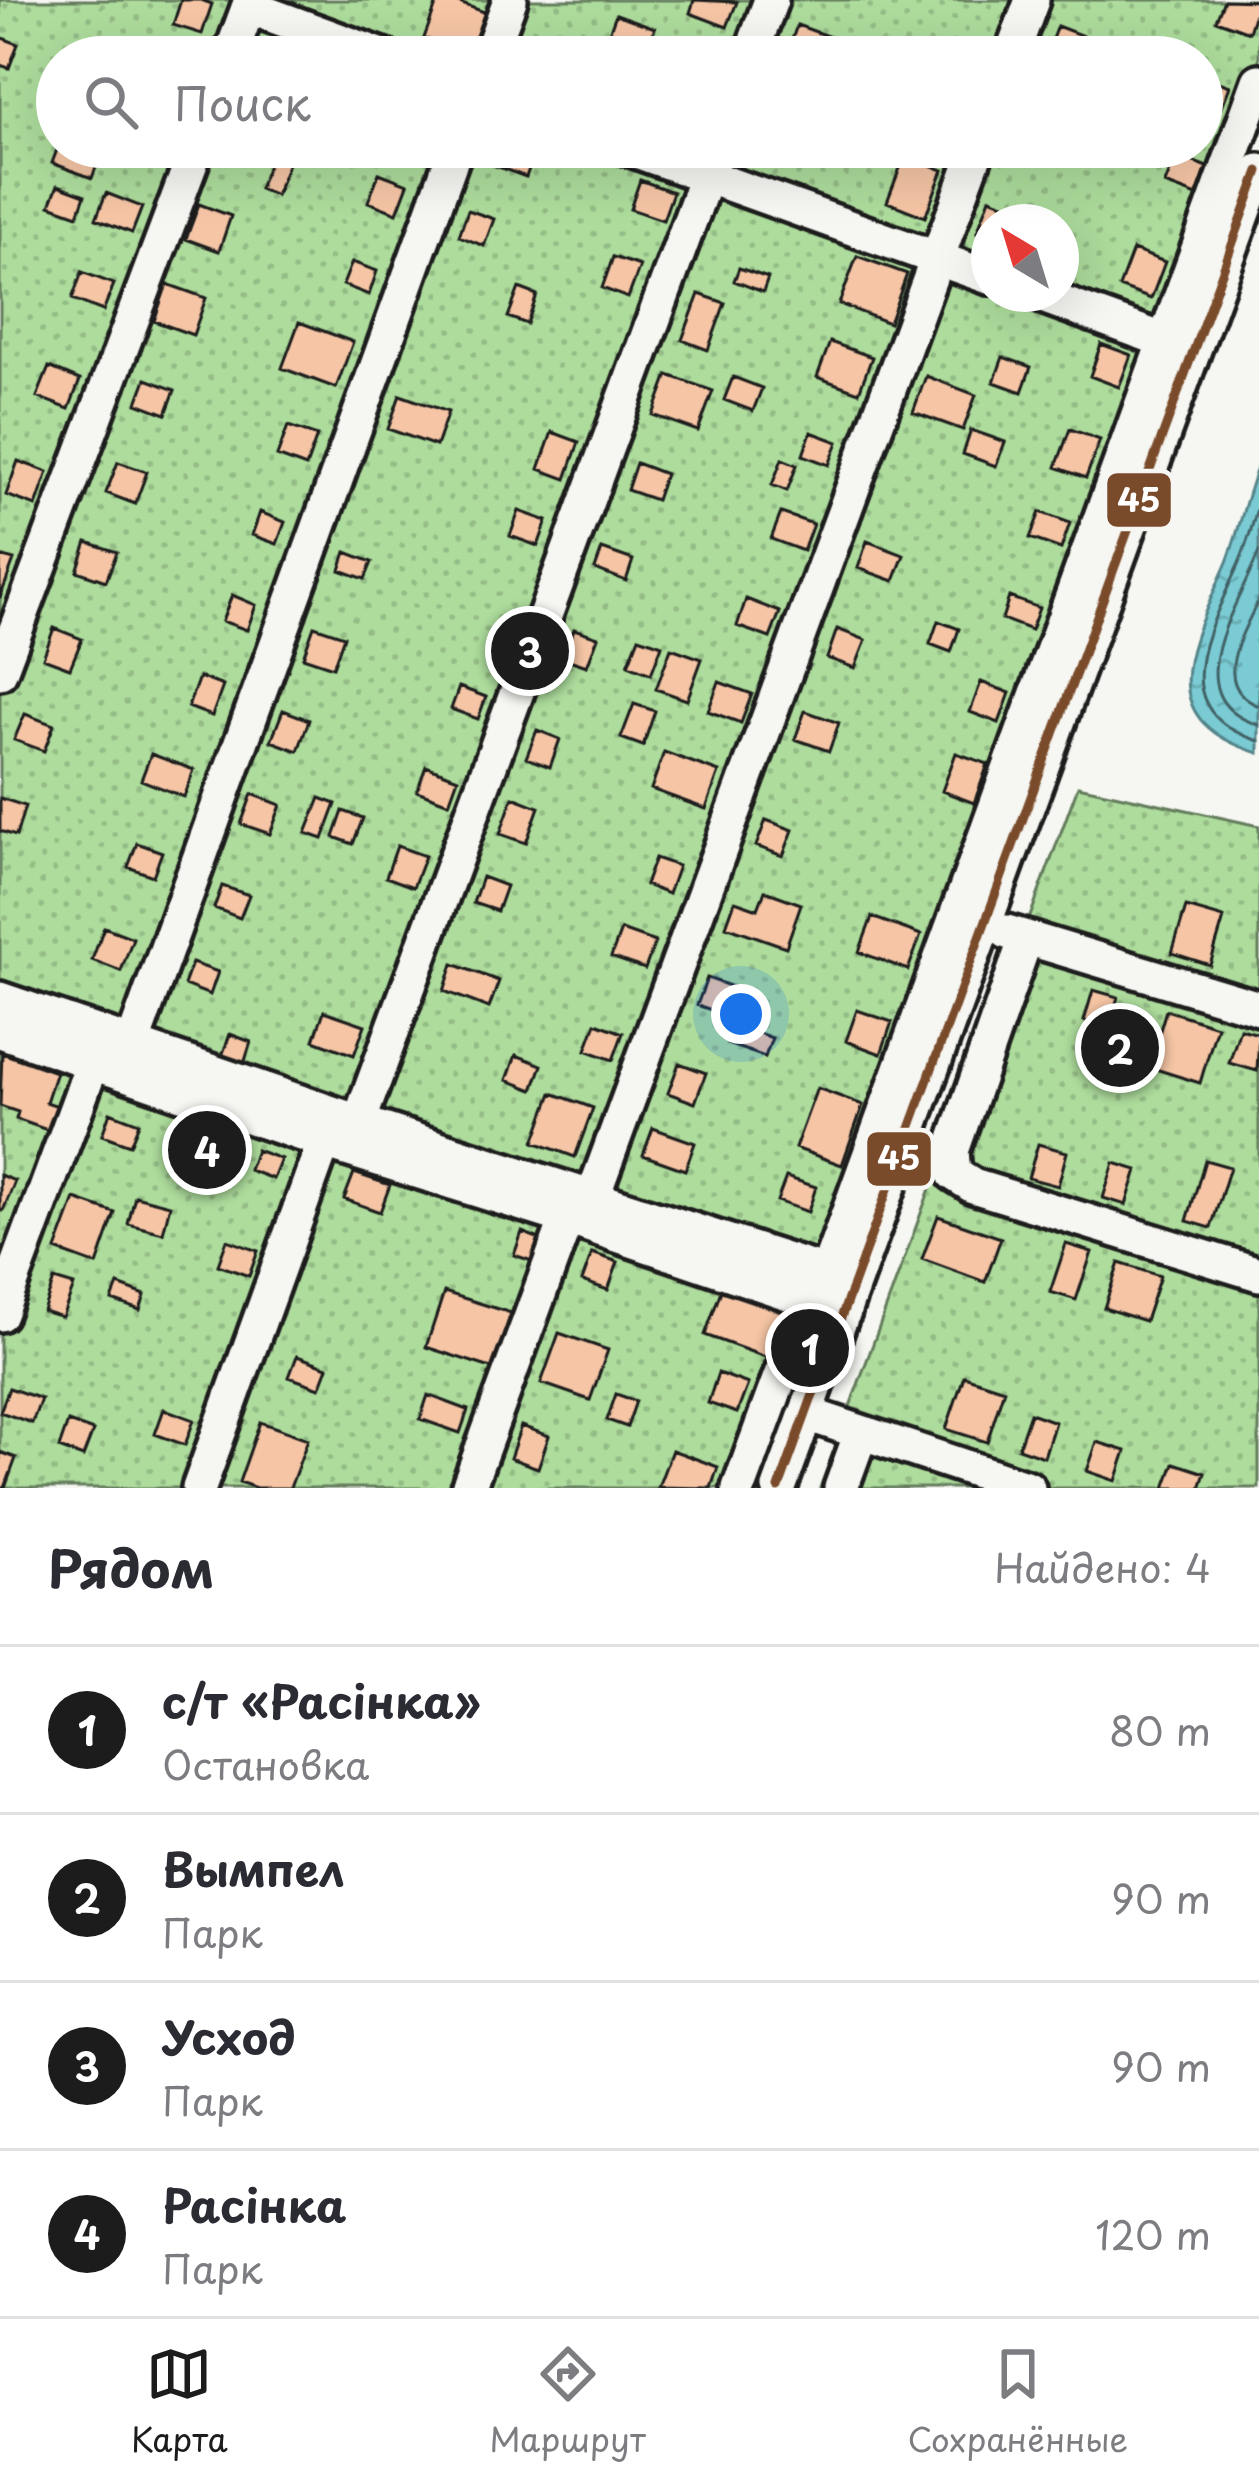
<!DOCTYPE html>
<html lang="ru">
<head>
<meta charset="utf-8">
<style>
  :root { --surface:#fff; --page:#f2f2f3; --text:#2b2b33; --muted:#7c7c81; --line:#e1e1e2; --accent:#1c1c1c }
  body { margin:0; font-family:"Playpen Sans",sans-serif; background:var(--page); color:var(--text) }
  .compass { position:absolute; left:971px; top:204px; width:108px; height:108px; border-radius:50%; background:var(--surface); box-shadow:0 12px 48px #0002; rotate:322deg }
  .you { position:absolute; left:741px; top:1014px; width:42px; height:42px; margin:-30px; border:9px solid #fff; border-radius:50%; background:#1a73e8; box-shadow:0 0 0 18px #1a73e833 }
  .badge { display:grid; place-items:center; width:78px; height:78px; border-radius:50%; background:var(--accent); color:#fff; font-size:39px; font-weight:700 }
  .pin { position:absolute; translate:-50% -50%; border:6px solid #fff; box-shadow:0 3px 12px #0006 }
  .list { margin:0; padding:0; list-style:none }
  h2 { display:flex; justify-content:space-between; align-items:center; height:156px; margin:0; padding:0 48px; font-size:51px }
  h2 small { font-size:39px; font-weight:400; color:var(--muted) }
  .list li { display:grid; grid-template-columns:78px 1fr auto; gap:36px; align-items:center; box-sizing:border-box; height:168px; padding:0 48px; border-top:3px solid var(--line) }
  .list b { display:block; font-size:45px; white-space:nowrap }
  .list p { margin:0; font-size:39px; white-space:nowrap; color:var(--muted) }
  .list em { font-size:39px; font-style:normal; color:var(--muted) }
  .icon { flex:none; width:66px; height:66px; fill:none; stroke:currentColor; stroke-width:2; stroke-linecap:round; stroke-linejoin:round }
  .map { position:relative; flex:none; width:1259px; height:1488px; overflow:hidden }
  .search { position:absolute; background:var(--surface); box-shadow:0 12px 48px #0002; left:36px; right:36px; top:36px; height:132px; display:flex; align-items:center; gap:30px; box-sizing:border-box; padding:0 42px; border-radius:66px; color:var(--muted); font-size:45px }
  .sheet { height:828px; background:var(--surface) }
  nav { display:flex; justify-content:space-around; align-items:center; box-sizing:border-box; height:168px; border-top:3px solid var(--line); background:var(--surface); font-size:33px; color:var(--muted) }
  nav a { display:grid; justify-items:center; gap:6px }
  nav .on { color:var(--accent) }
  .map>svg:first-child { display:block }
</style>
</head>
<body>
<div class="map">
<svg width="1259" height="1488" viewBox="0 0 1259 1488">
  <defs>
    <pattern id="garden-dots" width="8" height="8" patternUnits="userSpaceOnUse" patternTransform="scale(3)"><rect width="8" height="8" fill="#addc9c"/><path d="M2 2h.1M6 6h.1" fill="none" stroke="#94bc86" stroke-width="1.8" stroke-linecap="round"/></pattern>
    <pattern id="water-ripples" width="26" height="14" patternUnits="userSpaceOnUse" patternTransform="scale(3)"><rect width="26" height="14" fill="#7acbd4"/><path d="M2 4q2-2 4 0t4 0M15 11q2-2 4 0t4 0" fill="none" stroke="#69aeb5"/></pattern>
  </defs>
  <rect width="100%" height="100%" fill="#f6f6f2"/>
  <filter id="ink" filterUnits="userSpaceOnUse"><feTurbulence type="fractalNoise" baseFrequency=".00833" numOctaves="2"/><feDisplacementMap in="SourceGraphic" scale="24" xChannelSelector="R" yChannelSelector="G"/><feConvolveMatrix kernelMatrix="1 2 1 2 8 2 1 2 1" color-interpolation-filters="sRGB"/></filter>
  <g filter="url(#ink)">
    <path fill="url(#garden-dots)" stroke="#647c5c" stroke-width="3" fill-rule="evenodd" d="M 0,0 L 1259,0 L 1259,101 L 756,1488 L 0,1488 ZM 57,57 L 1202,57 L 1202,147 L 57,147 ZM 989,222 L 1061,222 L 1061,294 L 989,294 Z
      M 1078,786 L 1259,826 L 1259,1488 L 820,1488 Z"/>
    <path fill="url(#water-ripples)" stroke="#54858a" stroke-width="3" d="M 1259,463 L 1259,753 C 1143,719 1195,638 1227,562 C 1240,529 1246,495 1259,463 Z"/>
    <g fill="none" stroke-linecap="round" stroke-linejoin="round">
      <path stroke="#426266" stroke-width="3" d="M 1259,500 C 1253,525 1246,549 1235,572 C 1207,635 1163,712 1259,741
        M 1259,552 C 1239,605 1171,699 1259,725
        M 1259,599 C 1243,633 1209,686 1259,706"/>
    </g>
    <path fill="#f5c5a5" stroke="#1c1c1c" stroke-width="3" d="M 181,0 L 201,0 L 212,4 L 202,34 L 173,25 Z
      M 438,0 L 451,0 L 487,13 L 472,55 L 424,38 Z
      M 694,0 L 737,2 L 727,27 L 690,13 Z
      M 1224,0 L 1259,1 L 1249,32 L 1216,20 Z
      M 616,14 L 655,28 L 644,57 L 635,57 L 604,46 Z
      M 797,25 L 830,37 L 822,57 L 786,57 Z
      M 1057,26 L 1086,37 L 1078,57 L 1061,57 L 1047,52 Z
      M 0,37 L 18,44 L 9,68 L 0,65 Z
      M 1202,76 L 1230,86 L 1219,114 L 1202,108 Z
      M 58,147 L 75,147 L 100,157 L 92,178 L 52,163 Z
      M 228,147 L 261,147 L 255,163 L 226,152 Z
      M 275,147 L 294,147 L 276,196 L 259,189 Z
      M 487,147 L 537,147 L 526,177 L 482,161 Z
      M 758,147 L 791,147 L 788,157 Z
      M 905,155 L 943,170 L 925,217 L 887,202 Z
      M 1176,155 L 1207,167 L 1197,196 L 1165,184 Z
      M 379,173 L 408,184 L 397,213 L 368,202 Z
      M 640,180 L 673,192 L 663,220 L 630,209 Z
      M 58,185 L 85,195 L 78,215 L 50,205 Z
      M 106,193 L 142,207 L 132,233 L 96,219 Z
      M 990,198 L 1023,210 L 1019,222 L 989,222 L 989,236 L 977,232 Z
      M 199,204 L 231,216 L 219,251 L 186,239 Z
      M 468,210 L 494,219 L 484,246 L 459,236 Z
      M 1133,250 L 1165,262 L 1151,299 L 1119,287 Z
      M 857,256 L 907,274 L 889,323 L 839,304 Z
      M 613,257 L 640,266 L 628,298 L 602,288 Z
      M 352,262 L 377,271 L 369,295 L 343,285 Z
      M 739,268 L 768,278 L 763,292 L 734,281 Z
      M 82,272 L 114,284 L 103,311 L 72,299 Z
      M 167,284 L 206,298 L 193,335 L 154,321 Z
      M 519,288 L 537,295 L 527,324 L 508,317 Z
      M 699,294 L 725,303 L 708,350 L 682,340 Z
      M 299,322 L 353,342 L 336,388 L 282,368 Z
      M 830,342 L 872,357 L 859,392 L 817,377 Z
      M 1101,344 L 1131,355 L 1119,387 L 1090,376 Z
      M 1003,357 L 1031,367 L 1022,392 L 994,382 Z
      M 49,367 L 80,380 L 69,409 L 37,397 Z
      M 668,375 L 713,391 L 698,431 L 653,415 Z
      M 926,376 L 976,395 L 963,430 L 913,412 Z
      M 733,377 L 762,388 L 753,411 L 724,400 Z
      M 146,379 L 175,390 L 166,414 L 137,403 Z
      M 400,395 L 448,412 L 436,446 L 388,429 Z
      M 288,426 L 317,436 L 306,467 L 277,456 Z
      M 1070,429 L 1100,440 L 1086,478 L 1056,467 Z
      M 971,430 L 1005,442 L 996,466 L 963,454 Z
      M 552,432 L 579,442 L 566,479 L 539,469 Z
      M 811,432 L 838,442 L 829,465 L 803,455 Z
      M 782,459 L 797,465 L 787,491 L 772,485 Z
      M 18,461 L 48,472 L 36,506 L 6,495 Z
      M 118,462 L 147,472 L 135,504 L 106,493 Z
      M 636,463 L 665,474 L 656,500 L 627,490 Z
      M 519,511 L 547,521 L 538,546 L 510,536 Z
      M 260,512 L 285,522 L 277,544 L 252,535 Z
      M 1040,512 L 1070,523 L 1061,549 L 1030,538 Z
      M 781,513 L 813,524 L 803,551 L 771,539 Z
      M 867,541 L 904,555 L 894,581 L 858,568 Z
      M 87,542 L 117,552 L 106,581 L 77,571 Z
      M 602,549 L 633,560 L 626,581 L 595,569 Z
      M 346,552 L 372,562 L 365,579 L 340,570 Z
      M 0,556 L 14,560 L 0,598 Z
      M 232,595 L 256,605 L 247,630 L 222,621 Z
      M 1009,597 L 1039,608 L 1031,630 L 1002,619 Z
      M 746,599 L 780,612 L 770,638 L 737,626 Z
      M 938,621 L 959,629 L 951,652 L 930,644 Z
      M 314,626 L 344,636 L 333,667 L 303,657 Z
      M 54,628 L 82,639 L 70,668 L 43,658 Z
      M 574,629 L 598,637 L 587,666 L 563,658 Z
      M 837,629 L 866,640 L 855,668 L 827,658 Z
      M 639,637 L 662,645 L 651,674 L 628,665 Z
      M 671,648 L 702,659 L 687,700 L 656,689 Z
      M 199,677 L 223,686 L 212,716 L 188,707 Z
      M 719,682 L 752,694 L 741,723 L 708,711 Z
      M 981,682 L 1010,693 L 999,723 L 970,712 Z
      M 459,687 L 486,697 L 478,719 L 451,709 Z
      M 634,704 L 655,711 L 643,746 L 621,738 Z
      M 283,710 L 309,720 L 298,751 L 271,741 Z
      M 805,711 L 839,723 L 829,751 L 795,739 Z
      M 25,714 L 54,725 L 44,751 L 14,740 Z
      M 537,730 L 560,739 L 550,767 L 526,758 Z
      M 664,752 L 719,772 L 706,809 L 651,789 Z
      M 956,753 L 988,764 L 974,803 L 942,791 Z
      M 151,754 L 194,770 L 184,797 L 141,780 Z
      M 426,766 L 458,778 L 449,803 L 417,791 Z
      M 252,794 L 281,805 L 270,834 L 241,824 Z
      M 513,797 L 539,807 L 526,843 L 500,834 Z
      M 0,798 L 25,806 L 16,836 L 0,831 Z
      M 320,798 L 336,804 L 323,839 L 306,833 Z
      M 343,811 L 363,818 L 353,844 L 334,837 Z
      M 766,820 L 793,830 L 783,856 L 756,846 Z
      M 137,843 L 162,852 L 153,876 L 128,867 Z
      M 397,846 L 425,856 L 413,887 L 386,877 Z
      M 655,858 L 678,866 L 668,894 L 645,885 Z
      M 482,877 L 506,886 L 497,911 L 473,903 Z
      M 222,886 L 249,895 L 240,918 L 214,908 Z
      M 765,891 L 801,904 L 786,947 L 726,926 L 735,901 L 758,909 Z
      M 1186,907 L 1224,918 L 1210,965 L 1172,953 Z
      M 872,917 L 921,935 L 908,970 L 859,952 Z
      M 104,927 L 133,938 L 121,971 L 92,960 Z
      M 621,930 L 655,942 L 645,969 L 611,957 Z
      M 192,963 L 218,972 L 210,995 L 184,985 Z
      M 453,964 L 499,981 L 489,1008 L 444,991 Z
      M 707,978 L 750,993 L 740,1020 L 697,1005 Z
      M 1093,990 L 1118,997 L 1108,1029 L 1084,1021 Z
      M 857,1010 L 892,1022 L 881,1054 L 846,1041 Z
      M 1166,1010 L 1217,1026 L 1200,1083 L 1149,1067 Z
      M 324,1011 L 365,1025 L 354,1055 L 314,1040 Z
      M 596,1023 L 623,1033 L 613,1060 L 586,1050 Z
      M 734,1024 L 772,1038 L 765,1057 L 727,1044 Z
      M 1240,1029 L 1259,1034 L 1257,1071 L 1229,1063 Z
      M 230,1034 L 251,1042 L 244,1064 L 222,1056 Z
      M 2,1053 L 56,1072 L 46,1102 L 61,1107 L 53,1132 L 16,1119 L 18,1112 L 0,1106 Z
      M 516,1055 L 542,1065 L 533,1090 L 507,1080 Z
      M 679,1063 L 706,1073 L 695,1103 L 668,1093 Z
      M 817,1088 L 863,1105 L 842,1165 L 795,1148 Z
      M 552,1093 L 593,1108 L 575,1157 L 534,1142 Z
      M 110,1112 L 139,1123 L 130,1145 L 102,1135 Z
      M 653,1128 L 695,1143 L 685,1170 L 643,1155 Z
      M 1038,1144 L 1067,1152 L 1058,1186 L 1028,1178 Z
      M 256,1150 L 281,1159 L 273,1179 L 249,1170 Z
      M 1205,1160 L 1230,1167 L 1211,1228 L 1187,1221 Z
      M 1114,1163 L 1137,1170 L 1126,1205 L 1103,1198 Z
      M 354,1173 L 390,1185 L 380,1212 L 344,1199 Z
      M 0,1175 L 15,1181 L 3,1211 L 0,1210 Z
      M 786,1177 L 816,1187 L 808,1212 L 777,1201 Z
      M 135,1196 L 170,1205 L 163,1233 L 128,1224 Z
      M 75,1199 L 115,1213 L 97,1265 L 56,1250 Z
      M 938,1216 L 1001,1238 L 985,1282 L 922,1259 Z
      M 522,1232 L 540,1239 L 532,1261 L 514,1255 Z
      M 227,1240 L 258,1251 L 249,1276 L 218,1265 Z
      M 1066,1244 L 1092,1252 L 1076,1300 L 1050,1292 Z
      M 592,1253 L 618,1262 L 608,1290 L 582,1281 Z
      M 1119,1263 L 1160,1276 L 1145,1321 L 1104,1308 Z
      M 54,1280 L 74,1286 L 62,1317 L 43,1311 Z
      M 118,1285 L 145,1295 L 140,1310 L 112,1300 Z
      M 723,1285 L 786,1308 L 768,1358 L 705,1335 Z
      M 444,1292 L 511,1313 L 494,1369 L 426,1347 Z
      M 559,1333 L 608,1350 L 590,1400 L 541,1383 Z
      M 297,1356 L 328,1367 L 320,1388 L 289,1377 Z
      M 718,1373 L 748,1384 L 737,1413 L 708,1403 Z
      M 964,1376 L 1004,1389 L 987,1442 L 946,1429 Z
      M 9,1388 L 41,1399 L 32,1423 L 0,1412 Z
      M 616,1394 L 636,1401 L 627,1427 L 607,1420 Z
      M 428,1395 L 468,1410 L 460,1433 L 420,1419 Z
      M 164,1409 L 194,1420 L 185,1445 L 155,1434 Z
      M 1030,1413 L 1055,1422 L 1044,1457 L 1018,1448 Z
      M 68,1422 L 93,1431 L 83,1457 L 59,1448 Z
      M 260,1422 L 308,1439 L 290,1488 L 256,1488 L 239,1482 Z
      M 521,1426 L 549,1436 L 538,1468 L 510,1458 Z
      M 1097,1442 L 1126,1451 L 1116,1481 L 1087,1471 Z
      M 672,1450 L 718,1467 L 711,1488 L 658,1487 Z
      M 0,1452 L 16,1458 L 5,1488 L 0,1488 Z
      M 1174,1463 L 1205,1473 L 1200,1488 L 1165,1488 Z"/>
    <g fill="none" stroke-linecap="round" stroke-linejoin="round">
      <g stroke="#1c1c1c" stroke-width="42">
        <path id="minor" d="M 249,7 L 385,57
          M 230,57 L 251,0
          M 489,57 L 510,0
          M 750,57 L 771,0
          M 1011,57 L 1032,0
          M 625,147 L 989,277
          M 1037,294 L 1163,340
          M 0,672 L 197,147
          M 1007,932 L 1259,1008
          M 1026,938 L 952,1151 L 954,1174 L 973,1186 L 1259,1274
          M 0,999 L 359,1122 L 847,1280
          M 0,1031 L 324,1142 L 567,1218 L 844,1312
          M 132,1045 L 456,147
          M 359,1122 L 717,147
          M 593,1196 L 978,147
          M 827,1272 L 1259,81
          M 0,1314 L 93,1062
          M 807,1414 L 1028,1488
          M 199,1488 L 324,1142
          M 468,1488 L 567,1218
          M 739,1488 L 808,1301
          M 779,1488 L 1259,171
          M 841,1488 L 861,1433"/>
      </g>
      <use href="#minor" stroke="#f6f6f2" stroke-width="33"/>
      <g stroke="#f6f6f2" stroke-width="18">
        <path id="bus-1" d="M 779,1488 L 1259,171"/>
      </g>
      <use href="#bus-1" stroke="#7a4b2a" stroke-width="9"/>
    </g>
  </g>
  <g stroke="#f6f6f2" stroke-width="4.5">
    <rect x="1105" y="471" width="68" height="58" rx="12" fill="#7a4b2a"/>
    <rect x="865" y="1130" width="68" height="58" rx="12" fill="#7a4b2a"/>
  </g>
  <g font-size="33" text-anchor="middle" font-weight="bold" fill="#fff">
    <text x="1139" y="512">45</text>
    <text x="899" y="1170">45</text>
  </g>
</svg>
<svg class="compass" viewBox="-18 -18 36 36"><path d="M0-13l5 13h-10z" fill="#e53935"/><path d="M0 13l5-13h-10z" fill="#7c7c81"/></svg>
<div class="you"></div>
<div class="pin badge" style="left:810px;top:1348px">1</div>
<div class="pin badge" style="left:1120px;top:1048px">2</div>
<div class="pin badge" style="left:530px;top:651px">3</div>
<div class="pin badge" style="left:207px;top:1150px">4</div>
<div class="search"><svg class="icon" aria-label="search" viewBox="0 0 24 24"><circle cx="10" cy="10" r="6"/><path d="M15 15l6 6"/></svg>Поиск</div>
</div>
<section class="sheet">
<h2>Рядом<small>Найдено: 4</small></h2>
<ul class="list">
<li><span class="badge">1</span><div><b>с/т «Расінка»</b><p>Остановка</p></div><em>80 m</em></li>
<li><span class="badge">2</span><div><b>Вымпел</b><p>Парк</p></div><em>90 m</em></li>
<li><span class="badge">3</span><div><b>Усход</b><p>Парк</p></div><em>90 m</em></li>
<li><span class="badge">4</span><div><b>Расінка</b><p>Парк</p></div><em>120 m</em></li>
</ul>
</section>
<nav>
<a class="on"><svg class="icon" aria-label="map" viewBox="0 0 24 24"><path d="M3 6l6-2 6 2 6-2v14l-6 2-6-2-6 2zM9 4v14M15 6v14"/></svg>Карта</a>
<a><svg class="icon" aria-label="directions" viewBox="0 0 24 24"><path d="M12 3l9 9-9 9-9-9zM9 14v-3h6M13 9l2 2-2 2"/></svg>Маршрут</a>
<a><svg class="icon" aria-label="saved" viewBox="0 0 24 24"><path d="M7 4h10v16l-5-4-5 4z"/></svg>Сохранённые</a>
</nav>
</body>
</html>
